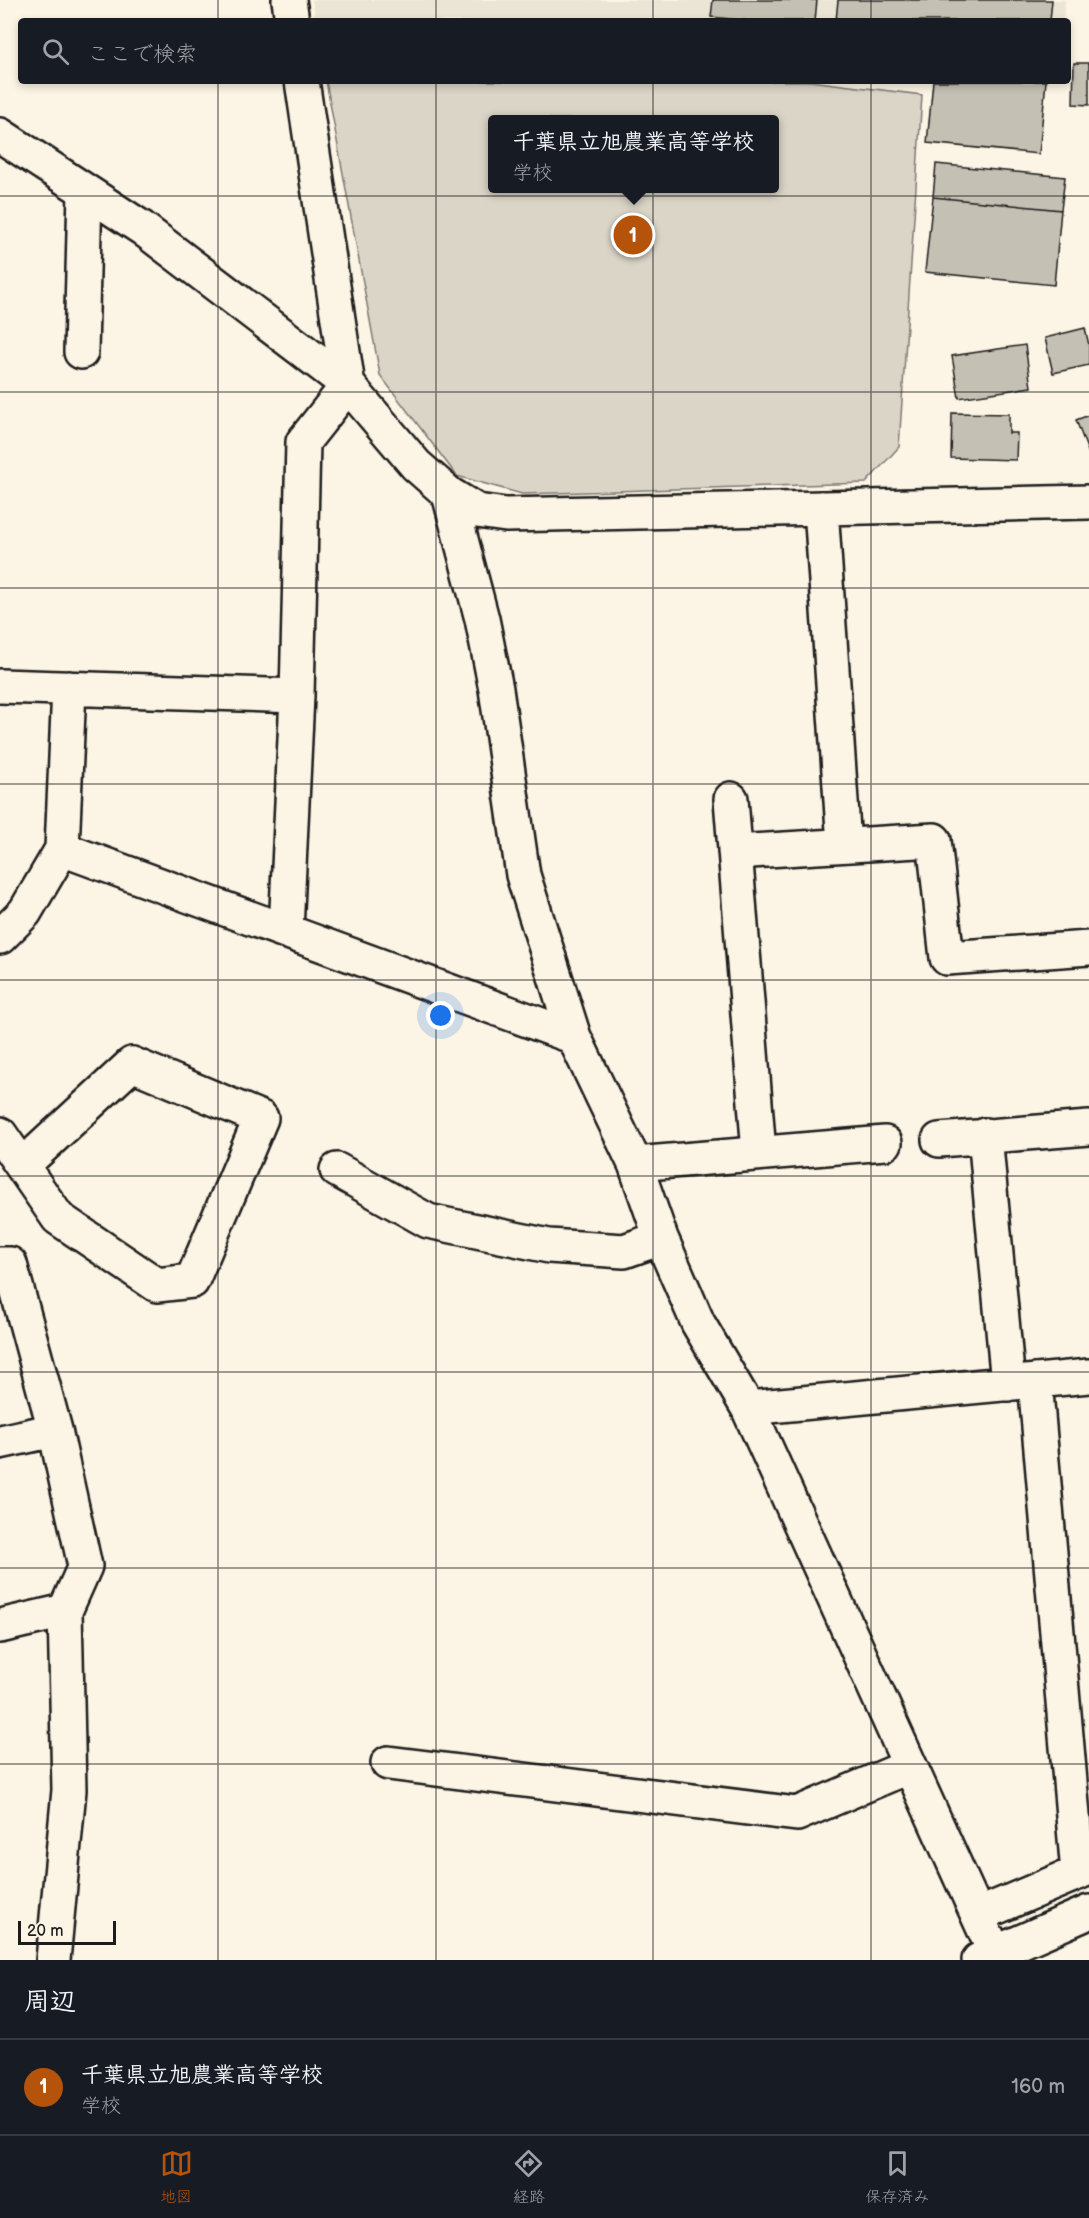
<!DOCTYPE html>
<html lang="ja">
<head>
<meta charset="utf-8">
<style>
  :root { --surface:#171b24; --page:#20242c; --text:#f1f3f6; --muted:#9ea1a6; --line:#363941; --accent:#b45309 }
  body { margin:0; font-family:"Balsamiq Sans","Klee One",sans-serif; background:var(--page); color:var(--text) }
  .scale { position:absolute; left:18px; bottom:15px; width:98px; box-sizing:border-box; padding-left:6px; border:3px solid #1c1c1c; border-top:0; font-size:16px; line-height:21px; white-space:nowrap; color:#1c1c1c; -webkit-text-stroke:4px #fcf5e5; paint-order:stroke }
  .you { position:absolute; left:441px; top:1016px; width:21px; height:21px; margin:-15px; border:4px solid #fff; border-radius:50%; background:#1a73e8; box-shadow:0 0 0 9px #1a73e833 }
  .badge { display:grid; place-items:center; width:39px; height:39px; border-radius:50%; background:var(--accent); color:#fff; font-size:20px; font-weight:700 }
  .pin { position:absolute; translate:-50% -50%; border:3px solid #fff; box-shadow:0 2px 6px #0006 }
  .popup { position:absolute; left:488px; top:115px; width:291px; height:78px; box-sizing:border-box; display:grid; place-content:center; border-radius:6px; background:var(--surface); filter:drop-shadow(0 2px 4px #0005); font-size:20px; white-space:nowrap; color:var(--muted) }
  .popup b { font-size:22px; color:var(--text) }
  .popup::after { content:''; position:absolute; left:50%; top:100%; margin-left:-12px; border:12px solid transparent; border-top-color:var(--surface) }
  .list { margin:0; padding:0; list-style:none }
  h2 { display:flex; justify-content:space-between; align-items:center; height:78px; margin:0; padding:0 24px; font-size:26px }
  h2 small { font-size:20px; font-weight:400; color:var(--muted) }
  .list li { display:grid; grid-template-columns:39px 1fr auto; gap:18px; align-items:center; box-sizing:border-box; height:96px; padding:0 24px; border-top:2px solid var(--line) }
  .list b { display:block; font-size:22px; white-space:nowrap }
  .list p { margin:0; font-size:20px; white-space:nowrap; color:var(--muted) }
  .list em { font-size:20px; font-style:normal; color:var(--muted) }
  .icon { flex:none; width:33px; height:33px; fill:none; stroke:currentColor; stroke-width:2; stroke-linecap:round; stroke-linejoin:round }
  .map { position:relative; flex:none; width:1089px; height:1960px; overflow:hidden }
  .search { position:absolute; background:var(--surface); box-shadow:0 3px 9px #0003; left:18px; right:18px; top:18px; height:66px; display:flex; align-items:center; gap:15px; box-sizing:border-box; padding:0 21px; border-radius:6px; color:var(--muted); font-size:22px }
  .sheet { height:174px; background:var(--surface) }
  nav { display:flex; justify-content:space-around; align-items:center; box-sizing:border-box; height:84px; border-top:2px solid var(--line); background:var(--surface); font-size:16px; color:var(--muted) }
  nav a { display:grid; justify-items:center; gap:3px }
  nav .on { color:var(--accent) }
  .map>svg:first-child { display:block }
</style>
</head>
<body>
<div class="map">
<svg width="1089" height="1960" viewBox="0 0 1089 1960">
  <rect width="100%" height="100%" fill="#fcf5e5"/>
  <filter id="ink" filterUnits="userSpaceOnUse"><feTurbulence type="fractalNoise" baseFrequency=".0167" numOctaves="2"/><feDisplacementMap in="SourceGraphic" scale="12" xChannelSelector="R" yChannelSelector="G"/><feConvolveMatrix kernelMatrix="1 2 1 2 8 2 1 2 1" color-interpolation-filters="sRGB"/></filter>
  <g filter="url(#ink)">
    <path fill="#ebe5d6" d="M 312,0 L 1065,0 L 1063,21 L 316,21 Z"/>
    <path fill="#dbd5c8" stroke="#7c7872" stroke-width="1.5" fill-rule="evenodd" d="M 326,81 L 810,81 L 922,95 L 899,447 L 866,483 L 522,494 L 457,476 L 380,375 ZM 492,119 L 774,119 L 774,188 L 492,188 Z"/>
    <path fill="#c4c0b3" stroke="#1c1c1c" stroke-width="1.5" d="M 713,0 L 817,0 L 815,21 L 750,21 L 711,17 Z
      M 838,0 L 1052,0 L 1050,21 L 836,21 Z
      M 1074,63 L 1089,63 L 1089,105 L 1073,104 Z
      M 933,81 L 1046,81 L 1039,154 L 927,143 Z
      M 936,164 L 1065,177 L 1061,210 L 933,197 Z
      M 933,197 L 1061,210 L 1054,285 L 925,272 Z
      M 1085,328 L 1089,345 L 1089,365 L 1053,373 L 1045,338 Z
      M 1025,345 L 1031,387 L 959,398 L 952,356 Z
      M 952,413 L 1009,414 L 1009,433 L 1017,433 L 1016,460 L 951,458 Z
      M 1089,415 L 1089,454 L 1076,420 Z"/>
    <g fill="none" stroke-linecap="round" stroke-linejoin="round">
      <g stroke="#1c1c1c" stroke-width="38">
        <path id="minor" d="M 289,0 L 292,21
          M 0,135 L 142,228 L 348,385 L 416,465 L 449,494 L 477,511 L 506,515 L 1089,502
          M 81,352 L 85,191
          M 449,494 L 482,619 L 496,689 L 523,875 L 574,1037 L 635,1164 L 661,1238 L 698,1323 L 748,1408 L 998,1960
          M 821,508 L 844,845
          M 0,686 L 297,696
          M 731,799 L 759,1153
          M 62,849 L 69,688
          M 735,852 L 934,840 L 947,958 L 1089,948
          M 286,931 L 297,696 L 303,442 L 348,385 L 302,81
          M 0,937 L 25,912 L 62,849 L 574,1037
          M 0,1134 L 58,1218 L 157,1285 L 192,1281 L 261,1118 L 132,1064 L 22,1166
          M 985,1135 L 1008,1384
          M 939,1140 L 1089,1128
          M 635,1164 L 885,1143
          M 337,1170 L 428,1221 L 549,1246 L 624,1251 L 661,1238
          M 0,1264 L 10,1264 L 55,1430 L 85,1566 L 65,1611 L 0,1626
          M 1035,1381 L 1078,1873
          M 748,1408 L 1089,1376
          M 0,1442 L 55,1430
          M 388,1763 L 797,1814 L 910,1766
          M 978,1915 L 1089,1868
          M 53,1960 L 69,1790 L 65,1611
          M 979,1960 L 1089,1912"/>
      </g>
      <use href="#minor" stroke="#fcf5e5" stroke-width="33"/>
    </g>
  </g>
  <path fill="none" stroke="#1c1c1c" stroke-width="1.5" stroke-opacity="0.55" d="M 218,0 L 218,21M 436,0 L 436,21M 653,0 L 653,21M 871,0 L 871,21M 218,81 L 218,1960M 436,81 L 436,1960M 653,81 L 653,1960M 871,81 L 871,1960M 0,196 L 1089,196M 0,392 L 1089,392M 0,588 L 1089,588M 0,784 L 1089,784M 0,980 L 1089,980M 0,1176 L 1089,1176M 0,1372 L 1089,1372M 0,1568 L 1089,1568M 0,1764 L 1089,1764"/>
</svg>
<div class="scale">20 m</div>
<div class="you"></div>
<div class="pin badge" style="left:633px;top:235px">1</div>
<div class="popup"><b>千葉県立旭農業高等学校</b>学校</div>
<div class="search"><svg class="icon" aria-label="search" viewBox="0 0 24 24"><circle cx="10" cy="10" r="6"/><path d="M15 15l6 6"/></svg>ここで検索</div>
</div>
<section class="sheet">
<h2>周辺<small></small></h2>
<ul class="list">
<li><span class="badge">1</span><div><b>千葉県立旭農業高等学校</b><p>学校</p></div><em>160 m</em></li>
</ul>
</section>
<nav>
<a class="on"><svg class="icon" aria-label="map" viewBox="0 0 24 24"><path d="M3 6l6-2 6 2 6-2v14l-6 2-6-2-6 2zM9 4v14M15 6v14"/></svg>地図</a>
<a><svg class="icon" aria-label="directions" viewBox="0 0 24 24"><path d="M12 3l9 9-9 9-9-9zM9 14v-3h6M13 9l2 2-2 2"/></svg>経路</a>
<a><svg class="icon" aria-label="saved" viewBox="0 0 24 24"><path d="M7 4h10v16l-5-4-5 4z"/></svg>保存済み</a>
</nav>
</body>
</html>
